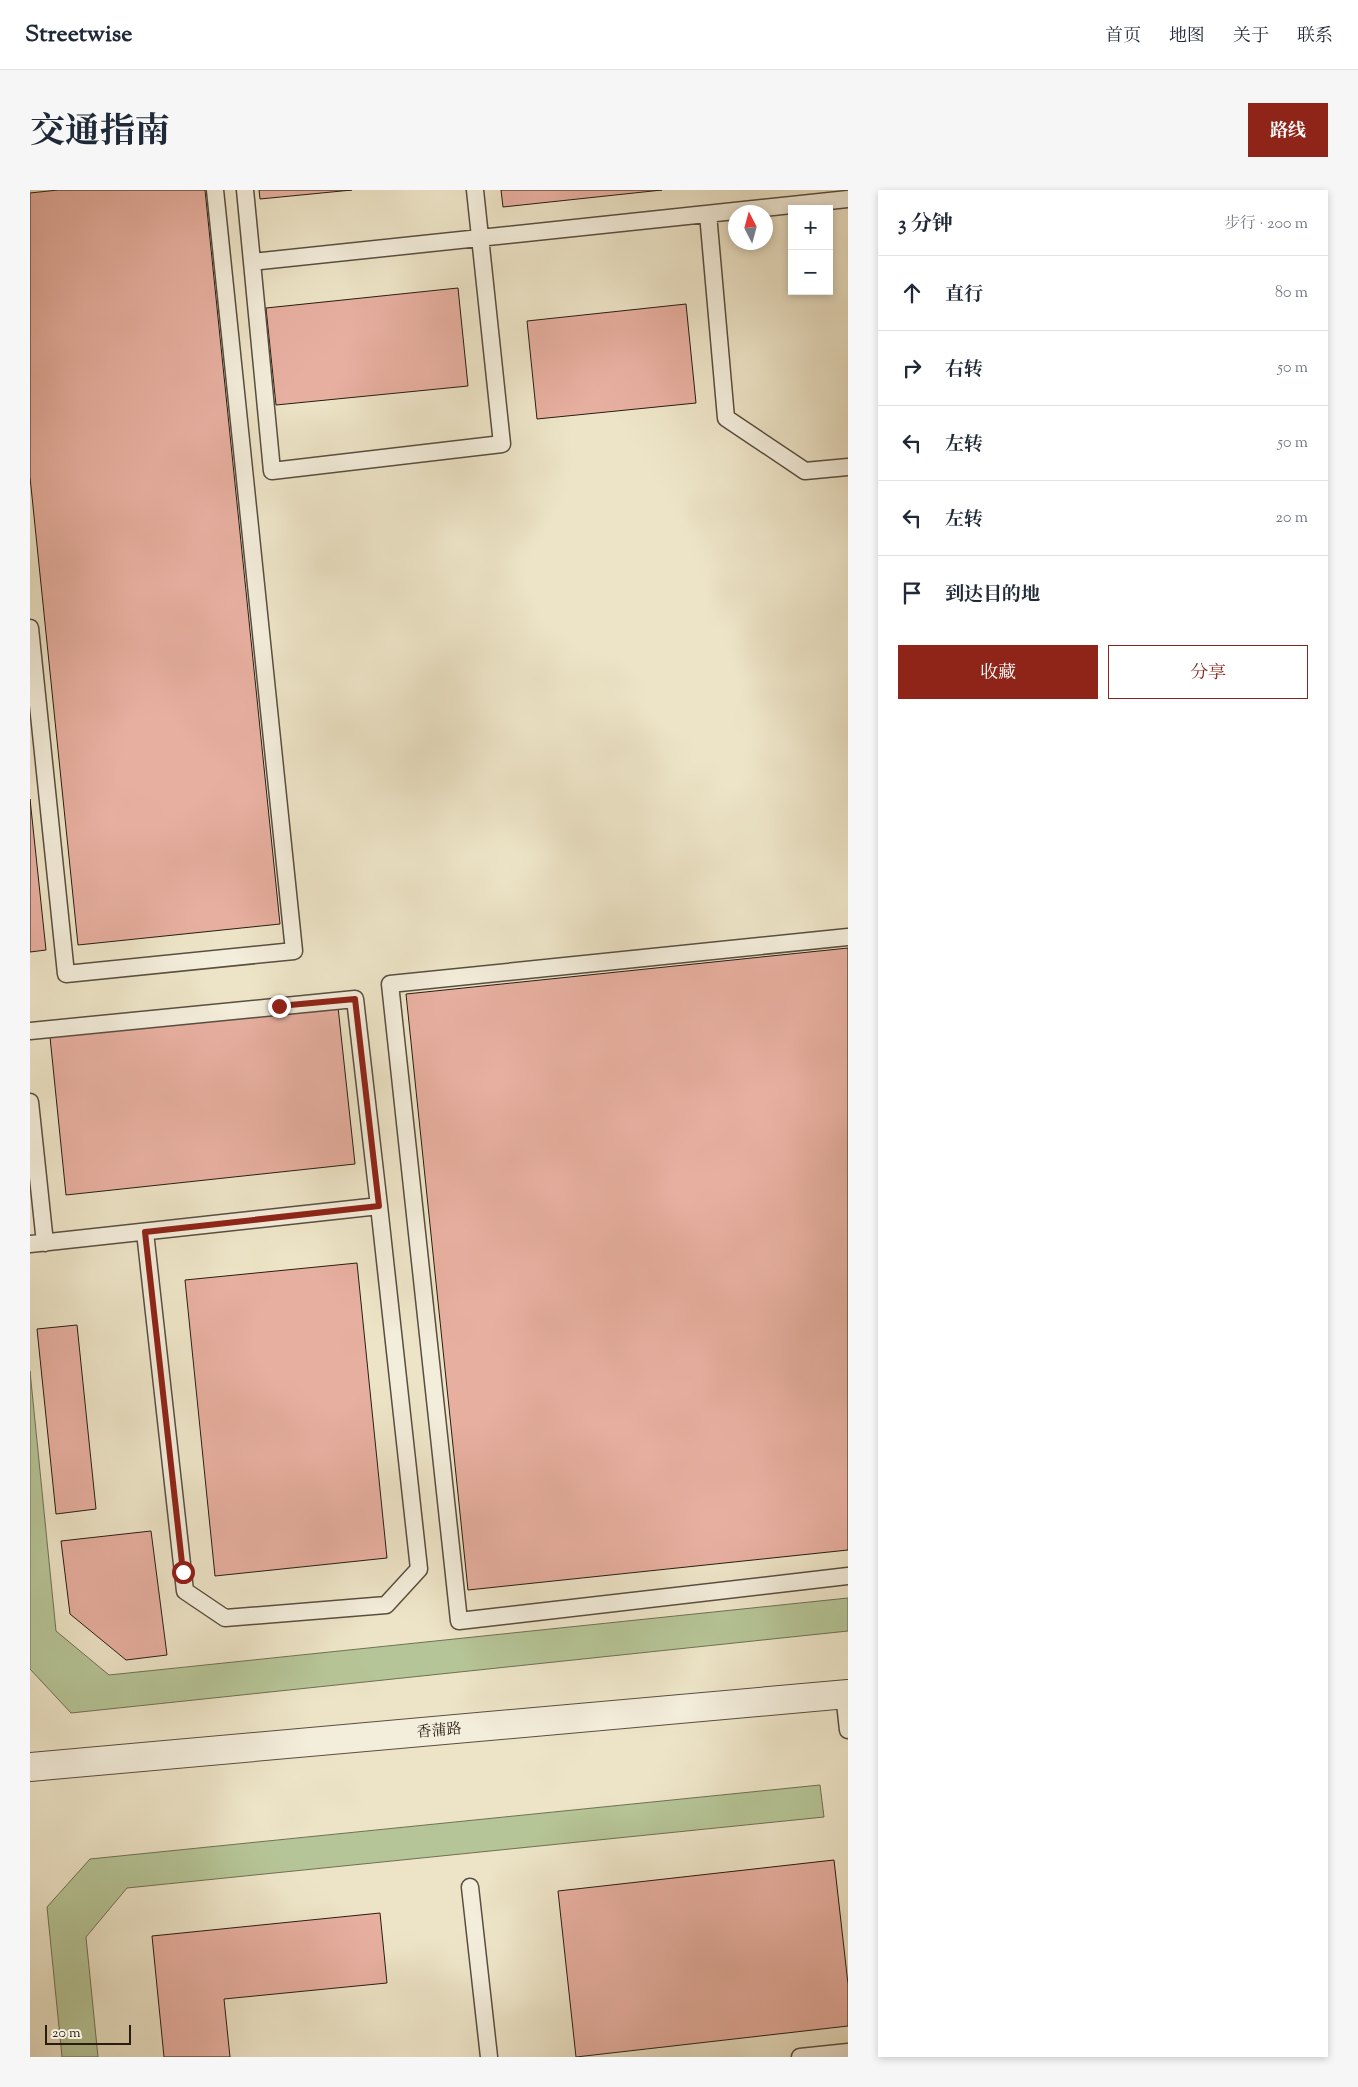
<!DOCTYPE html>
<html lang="zh">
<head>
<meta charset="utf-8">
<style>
  :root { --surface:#fff; --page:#f6f6f7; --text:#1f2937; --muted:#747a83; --line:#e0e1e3; --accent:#8f2418 }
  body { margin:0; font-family:"Sorts Mill Goudy","Noto Serif SC",serif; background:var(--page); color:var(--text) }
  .controls { position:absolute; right:15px; top:15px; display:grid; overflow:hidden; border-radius:0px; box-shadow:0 2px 8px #0003 }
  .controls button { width:45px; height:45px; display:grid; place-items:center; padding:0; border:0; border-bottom:1px solid var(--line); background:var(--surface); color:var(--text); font:25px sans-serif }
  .compass { position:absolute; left:698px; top:15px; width:45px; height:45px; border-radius:50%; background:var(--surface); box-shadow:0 2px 8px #0003; rotate:354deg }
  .scale { position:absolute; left:15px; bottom:12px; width:86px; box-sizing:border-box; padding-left:5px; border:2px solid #281c13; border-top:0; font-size:14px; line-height:18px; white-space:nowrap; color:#281c13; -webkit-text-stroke:4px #f3eddb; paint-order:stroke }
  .stop { position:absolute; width:15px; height:15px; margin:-11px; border:4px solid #8f2418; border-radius:50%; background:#fff }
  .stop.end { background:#8f2418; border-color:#fff; box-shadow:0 1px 5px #0008 }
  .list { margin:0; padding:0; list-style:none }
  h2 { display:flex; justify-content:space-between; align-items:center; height:65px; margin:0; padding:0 20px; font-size:21px }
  h2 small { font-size:16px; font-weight:400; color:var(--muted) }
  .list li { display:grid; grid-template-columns:32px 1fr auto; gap:15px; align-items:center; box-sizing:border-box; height:75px; padding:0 20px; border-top:1px solid var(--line) }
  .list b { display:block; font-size:19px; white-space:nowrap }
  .list em { font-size:16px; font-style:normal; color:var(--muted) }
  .actions { display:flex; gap:10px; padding:15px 20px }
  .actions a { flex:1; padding:11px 0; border:1px solid var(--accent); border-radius:0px; text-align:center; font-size:18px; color:var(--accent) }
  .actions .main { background:var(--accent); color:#fff }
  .icon { flex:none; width:28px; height:28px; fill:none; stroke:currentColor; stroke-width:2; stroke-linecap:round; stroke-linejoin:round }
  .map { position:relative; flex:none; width:818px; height:1867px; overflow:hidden; border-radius:0px }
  header { display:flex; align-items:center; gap:30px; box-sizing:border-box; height:70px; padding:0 25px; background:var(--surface); border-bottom:1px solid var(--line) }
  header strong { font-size:24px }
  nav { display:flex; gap:28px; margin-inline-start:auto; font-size:18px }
  .intro { display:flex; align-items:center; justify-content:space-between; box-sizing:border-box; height:120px; padding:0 30px }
  h1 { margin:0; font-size:35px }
  .button { padding:12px 22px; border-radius:0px; background:var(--accent); color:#fff; font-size:18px; font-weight:700 }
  main { display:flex; gap:30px; padding:0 30px }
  aside { flex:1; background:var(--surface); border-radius:0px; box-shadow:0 2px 8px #0003 }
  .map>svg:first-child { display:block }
</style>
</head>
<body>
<header>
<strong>Streetwise</strong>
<nav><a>首页</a><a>地图</a><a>关于</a><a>联系</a></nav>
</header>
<div class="intro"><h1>交通指南</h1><a class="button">路线</a></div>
<main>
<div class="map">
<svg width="818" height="1867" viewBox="0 0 818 1867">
  <rect width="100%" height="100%" fill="#ede4c7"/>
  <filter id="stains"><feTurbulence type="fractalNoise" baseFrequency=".004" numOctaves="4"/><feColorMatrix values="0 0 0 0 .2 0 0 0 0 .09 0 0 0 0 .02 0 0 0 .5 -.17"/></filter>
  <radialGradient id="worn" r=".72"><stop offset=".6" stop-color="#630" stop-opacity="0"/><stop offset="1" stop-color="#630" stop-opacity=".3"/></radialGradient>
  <path fill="#b6c597" stroke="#6f7055" d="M 0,1181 L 26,1441 L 79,1485 L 818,1408 L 818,1441 L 41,1523 L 0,1479 Z
    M 790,1595 L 794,1627 L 97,1698 L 56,1747 L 68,1867 L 32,1867 L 17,1717 L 60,1669 Z"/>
  <path fill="#e7afa0" stroke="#281c13" d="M 28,0 L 175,0 L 250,734 L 48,755 L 0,287 L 0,3 Z
    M 229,0 L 322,0 L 230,9 Z
    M 471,0 L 632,0 L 473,17 Z
    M 428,98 L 438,196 L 246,215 L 236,118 Z
    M 656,114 L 666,213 L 507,229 L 497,131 Z
    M 0,609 L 16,760 L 0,762 Z
    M 818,758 L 818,1360 L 438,1400 L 376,804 Z
    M 308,817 L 325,974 L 36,1005 L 20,847 Z
    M 327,1073 L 357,1368 L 185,1386 L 155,1090 Z
    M 47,1135 L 66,1319 L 26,1324 L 7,1139 Z
    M 121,1341 L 137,1465 L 96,1470 L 40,1424 L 31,1351 Z
    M 804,1670 L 818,1794 L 818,1836 L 546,1867 L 528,1701 Z
    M 350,1723 L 357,1793 L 194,1809 L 200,1867 L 134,1867 L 122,1746 Z"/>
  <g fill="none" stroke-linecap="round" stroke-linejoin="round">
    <g stroke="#594e40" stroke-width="19">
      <path id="service" d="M 215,0 L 222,72 L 818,9
        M 678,24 L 696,228 L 775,281 L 818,277
        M 222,72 L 242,281 L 472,254 L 445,0
        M 0,438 L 36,784 L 264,761 L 185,0
        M 818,747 L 360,794 L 429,1431 L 818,1386
        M 0,841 L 325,809 L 349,1016
        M 0,912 L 15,1053
        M 0,1054 L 349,1016 L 389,1379 L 356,1415 L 195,1428 L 155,1401 L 115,1042
        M 814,1504 L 818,1540
        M 440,1697 L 459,1867
        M 770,1867 L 818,1862"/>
    </g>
    <g stroke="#594e40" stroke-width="30">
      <path id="tertiary" d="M 0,1577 L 818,1504"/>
    </g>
    <use href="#service" stroke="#f3eddb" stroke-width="16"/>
    <use href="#tertiary" stroke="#f3eddb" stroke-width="28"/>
  </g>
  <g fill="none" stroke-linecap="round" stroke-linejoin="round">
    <path stroke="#8f2418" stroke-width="6" d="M 153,1382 L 115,1042 L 349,1016 L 325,809 L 249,816"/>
  </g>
  <g text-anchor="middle" stroke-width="4" stroke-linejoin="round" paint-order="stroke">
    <g font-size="15" fill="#281c13" stroke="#f3eddb">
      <text transform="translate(409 1540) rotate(-5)" y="5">香蒲路</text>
    </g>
  </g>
  <rect width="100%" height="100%" filter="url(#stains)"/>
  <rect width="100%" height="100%" fill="url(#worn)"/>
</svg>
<div class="controls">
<button>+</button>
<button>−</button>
</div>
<svg class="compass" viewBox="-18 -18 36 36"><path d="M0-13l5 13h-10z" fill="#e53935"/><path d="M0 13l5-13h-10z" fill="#747a83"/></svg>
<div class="scale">20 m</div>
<div class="stop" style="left:153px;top:1382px"></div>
<div class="stop end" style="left:249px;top:816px"></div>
</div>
<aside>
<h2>3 分钟<small>步行 · 200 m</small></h2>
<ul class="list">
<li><svg class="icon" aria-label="ahead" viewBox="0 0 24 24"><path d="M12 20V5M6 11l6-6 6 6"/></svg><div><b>直行</b></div><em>80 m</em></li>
<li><svg class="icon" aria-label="right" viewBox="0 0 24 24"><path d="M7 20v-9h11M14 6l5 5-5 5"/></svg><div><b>右转</b></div><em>50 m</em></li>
<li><svg class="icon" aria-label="left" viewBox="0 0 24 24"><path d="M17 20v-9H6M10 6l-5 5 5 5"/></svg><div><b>左转</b></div><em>50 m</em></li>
<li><svg class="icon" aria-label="left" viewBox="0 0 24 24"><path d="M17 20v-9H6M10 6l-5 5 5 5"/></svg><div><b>左转</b></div><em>20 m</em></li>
<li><svg class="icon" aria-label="arrive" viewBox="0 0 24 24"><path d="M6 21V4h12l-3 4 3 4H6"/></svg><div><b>到达目的地</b></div></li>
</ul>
<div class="actions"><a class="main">收藏</a><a>分享</a></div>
</aside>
</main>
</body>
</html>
